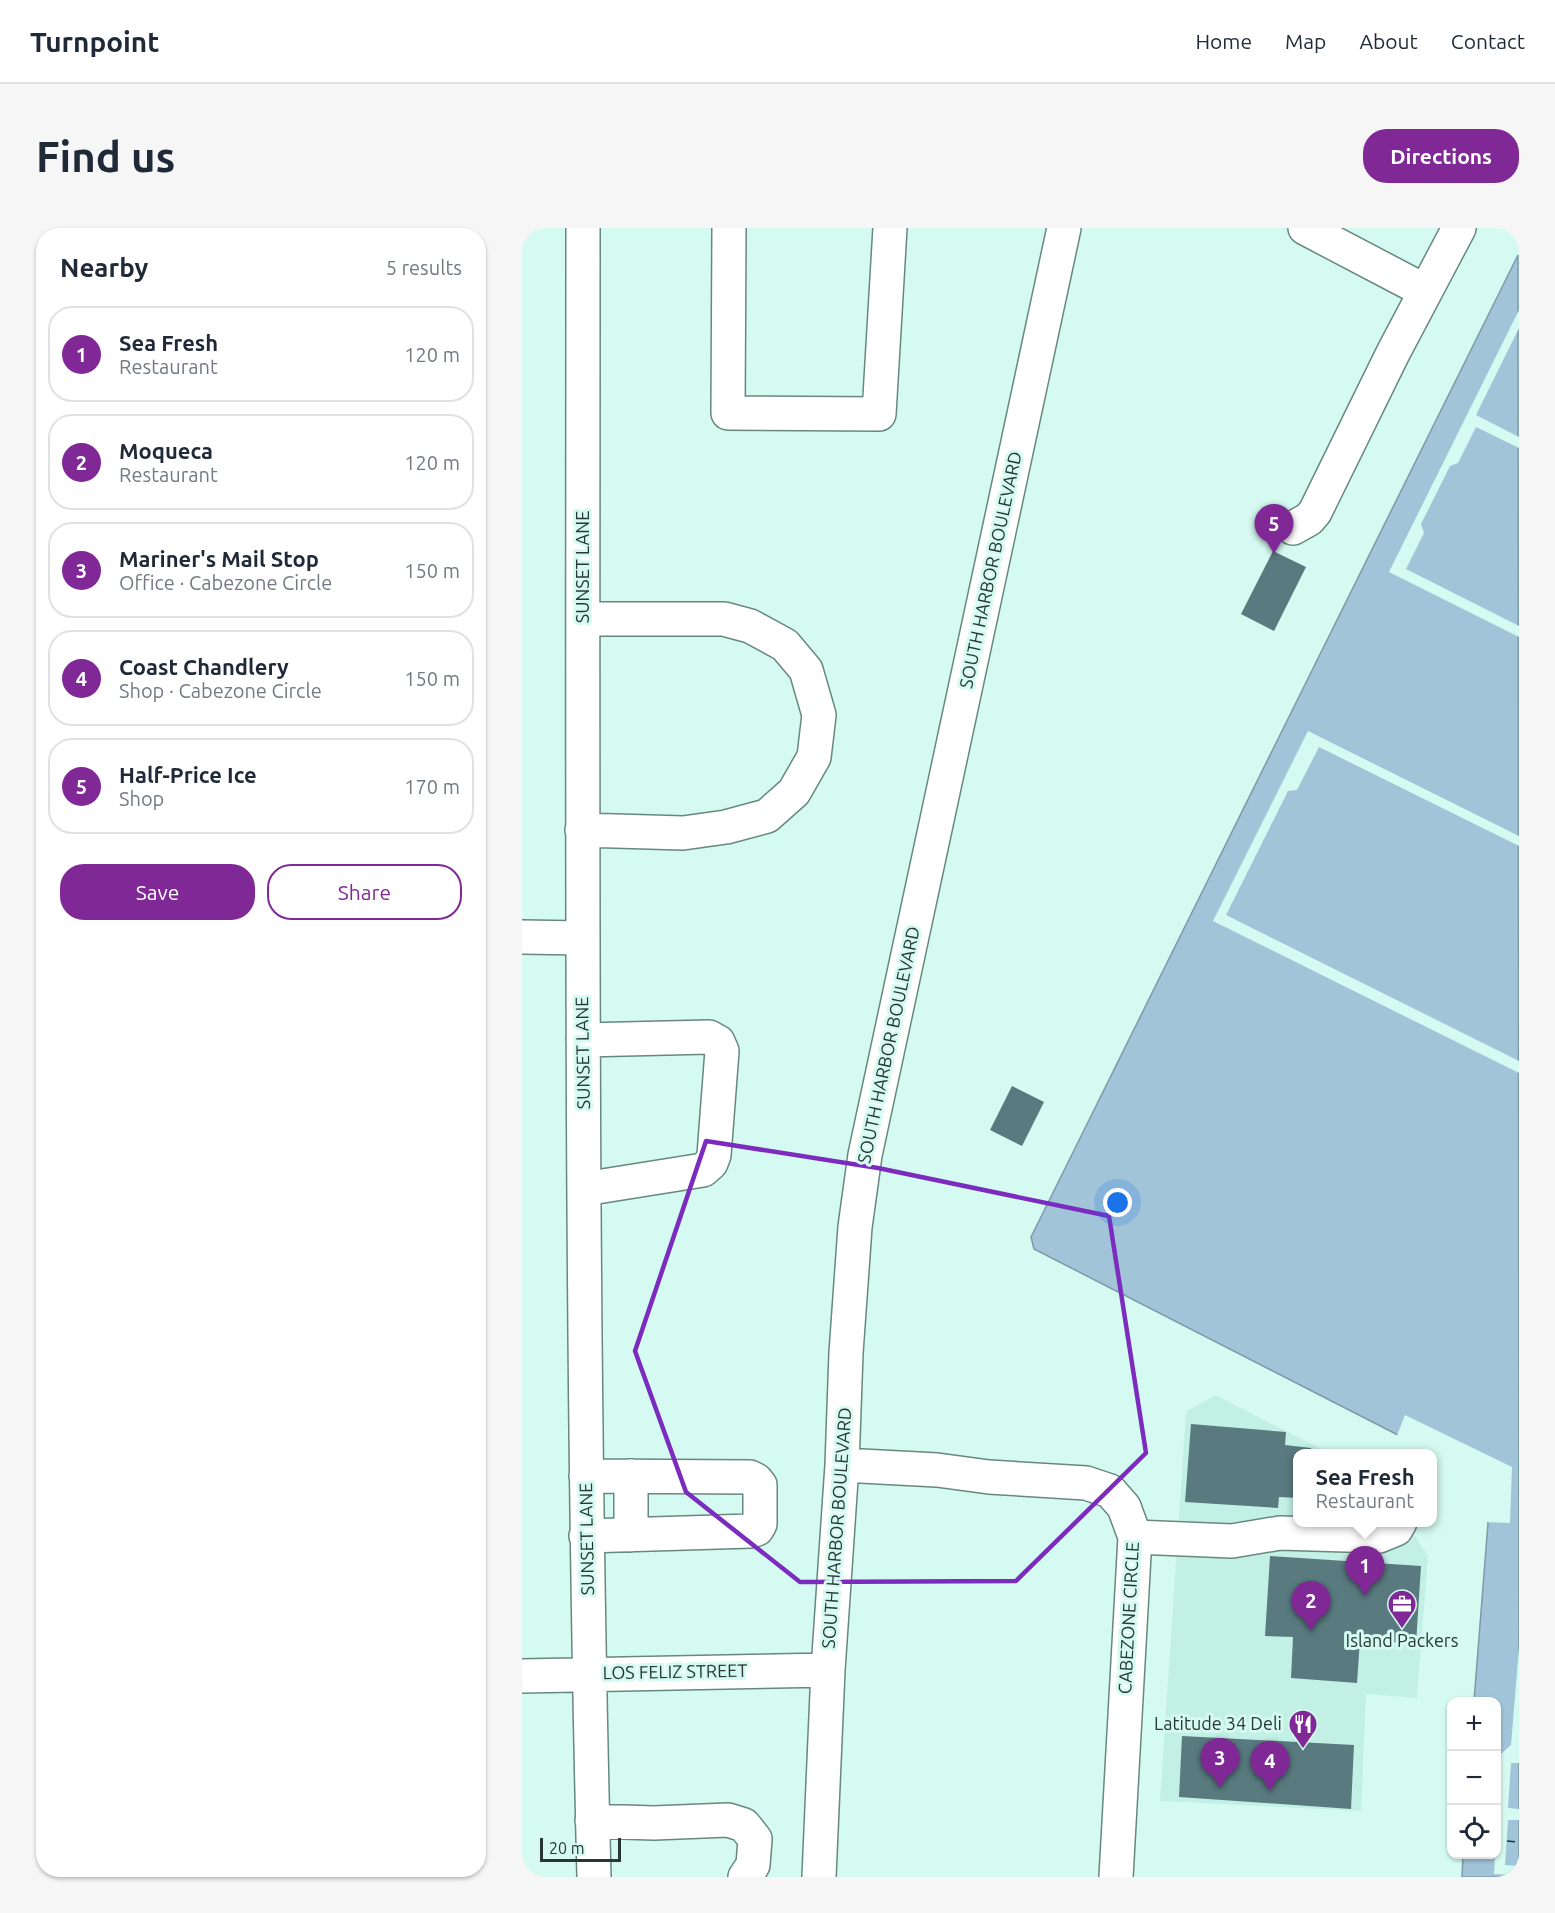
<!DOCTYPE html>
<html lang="en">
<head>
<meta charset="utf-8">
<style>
  :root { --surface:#fff; --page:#f6f6f7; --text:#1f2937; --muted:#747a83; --line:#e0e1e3; --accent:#7f2896 }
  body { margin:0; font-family:Ubuntu,sans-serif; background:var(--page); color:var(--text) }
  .controls { position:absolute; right:18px; bottom:18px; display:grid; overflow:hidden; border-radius:12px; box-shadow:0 2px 4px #0004 }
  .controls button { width:54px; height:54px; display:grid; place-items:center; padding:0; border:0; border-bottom:2px solid var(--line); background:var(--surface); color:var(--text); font:30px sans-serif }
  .scale { position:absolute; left:18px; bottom:15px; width:81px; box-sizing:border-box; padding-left:6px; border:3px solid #293834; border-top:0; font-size:16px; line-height:21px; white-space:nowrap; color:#293834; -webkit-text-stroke:4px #d5faf1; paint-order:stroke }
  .you { position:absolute; left:596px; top:975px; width:21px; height:21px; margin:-15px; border:4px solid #fff; border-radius:50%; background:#1a73e8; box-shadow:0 0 0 9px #1a73e833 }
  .badge { display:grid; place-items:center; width:39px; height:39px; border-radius:50%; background:var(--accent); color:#fff; font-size:20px; font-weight:700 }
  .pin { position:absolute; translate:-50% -50px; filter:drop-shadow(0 2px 3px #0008) }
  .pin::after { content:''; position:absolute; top:32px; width:21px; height:18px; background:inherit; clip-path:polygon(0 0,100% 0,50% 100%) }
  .popup { position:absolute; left:771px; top:1221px; width:144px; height:78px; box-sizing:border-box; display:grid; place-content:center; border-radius:12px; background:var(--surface); filter:drop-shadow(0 2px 4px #0005); font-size:20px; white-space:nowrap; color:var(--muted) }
  .popup b { font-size:22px; color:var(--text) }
  .popup::after { content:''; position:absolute; left:50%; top:100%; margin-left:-12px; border:12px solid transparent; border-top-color:var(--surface) }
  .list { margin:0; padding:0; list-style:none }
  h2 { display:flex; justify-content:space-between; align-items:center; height:78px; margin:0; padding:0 24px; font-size:26px }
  h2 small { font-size:20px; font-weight:400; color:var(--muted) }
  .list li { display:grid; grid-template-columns:39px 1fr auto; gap:18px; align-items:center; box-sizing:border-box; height:96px; margin:0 12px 12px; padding:0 12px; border:2px solid var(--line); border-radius:24px }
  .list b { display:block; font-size:22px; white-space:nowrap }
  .list p { margin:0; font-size:20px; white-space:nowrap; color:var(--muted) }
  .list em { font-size:20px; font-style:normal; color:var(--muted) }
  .actions { display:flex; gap:12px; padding:18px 24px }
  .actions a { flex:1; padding:14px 0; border:2px solid var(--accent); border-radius:24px; text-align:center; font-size:21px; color:var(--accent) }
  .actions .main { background:var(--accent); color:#fff }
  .icon { flex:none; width:33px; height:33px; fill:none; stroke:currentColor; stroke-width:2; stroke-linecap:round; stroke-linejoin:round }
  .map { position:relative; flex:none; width:997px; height:1649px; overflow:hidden; border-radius:24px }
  header { display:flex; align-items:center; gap:36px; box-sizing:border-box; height:84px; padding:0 30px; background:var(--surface); border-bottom:2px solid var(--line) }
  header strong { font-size:28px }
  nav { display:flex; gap:33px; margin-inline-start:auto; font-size:21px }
  .intro { display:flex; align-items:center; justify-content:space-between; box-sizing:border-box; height:144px; padding:0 36px }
  h1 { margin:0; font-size:42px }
  .button { padding:15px 27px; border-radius:24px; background:var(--accent); color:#fff; font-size:21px; font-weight:700 }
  main { display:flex; gap:36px; padding:0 36px }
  aside { flex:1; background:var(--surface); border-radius:24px; box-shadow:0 2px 4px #0004 }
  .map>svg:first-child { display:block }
</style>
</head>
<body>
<header>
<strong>Turnpoint</strong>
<nav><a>Home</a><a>Map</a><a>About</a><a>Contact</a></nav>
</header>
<div class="intro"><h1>Find us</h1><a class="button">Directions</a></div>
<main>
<aside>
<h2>Nearby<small>5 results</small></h2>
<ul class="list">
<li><span class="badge">1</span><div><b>Sea Fresh</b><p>Restaurant</p></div><em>120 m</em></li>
<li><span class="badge">2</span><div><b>Moqueca</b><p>Restaurant</p></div><em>120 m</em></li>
<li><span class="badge">3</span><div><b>Mariner's Mail Stop</b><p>Office · Cabezone Circle</p></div><em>150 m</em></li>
<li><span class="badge">4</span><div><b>Coast Chandlery</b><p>Shop · Cabezone Circle</p></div><em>150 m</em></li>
<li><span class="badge">5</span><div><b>Half-Price Ice</b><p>Shop</p></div><em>170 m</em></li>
</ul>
<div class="actions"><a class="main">Save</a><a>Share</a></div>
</aside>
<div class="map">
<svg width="997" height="1649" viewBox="0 0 997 1649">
  <rect width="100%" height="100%" fill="#d5faf1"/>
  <path fill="#c3f0e5" d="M 693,1167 L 807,1225 L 776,1226 L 776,1294 L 884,1295 L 906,1328 L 895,1470 L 844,1466 L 839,1583 L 638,1573 L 664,1184 Z"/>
  <path fill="#a1c4d9" stroke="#7d9aa8" stroke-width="1.5" d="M 996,27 L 997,1649 L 940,1649 L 941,1627 L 975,1626 L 975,1474 L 952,1473 L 966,1295 L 932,1242 L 910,1226 L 906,1225 L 874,1206 L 512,1021 L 509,1009 Z"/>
  <path fill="#d5faf1" d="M 997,82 L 997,100 L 954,187 L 997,209 L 997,220 L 954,199 L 936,235 L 928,238 L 899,296 L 902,305 L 884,341 L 997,398 L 997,409 L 867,344 Z
    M 786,503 L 997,608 L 997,618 L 797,519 L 775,562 L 766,563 L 704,687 L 997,833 L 997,845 L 691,693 Z
    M 883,1187 L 990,1239 L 988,1295 L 962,1294 L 930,1244 L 910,1232 L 910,1226 L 900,1226 L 874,1210 Z
    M 997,1419 L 997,1535 L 989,1535 L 986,1580 L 997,1581 L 997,1592 L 986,1592 L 983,1637 L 997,1638 L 997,1647 L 972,1646 L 973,1627 L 975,1626 L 975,1538 L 978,1536 L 979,1526 L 989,1517 Z"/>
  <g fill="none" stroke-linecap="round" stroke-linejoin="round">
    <path stroke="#0b3a51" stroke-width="1.5" stroke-dasharray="8 6" stroke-linecap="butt" d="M 985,1613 L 997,1614"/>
  </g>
  <path fill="#597b80" d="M 751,323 L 784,339 L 752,403 L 719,386 Z
    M 490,858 L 522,874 L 500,918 L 468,902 Z
    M 669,1196 L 764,1204 L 763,1217 L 789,1220 L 789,1226 L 776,1226 L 776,1270 L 757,1269 L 756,1280 L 663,1274 Z
    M 748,1328 L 899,1338 L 894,1416 L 838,1412 L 835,1455 L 769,1450 L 771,1409 L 743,1408 Z
    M 660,1508 L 832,1517 L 829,1581 L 657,1569 Z"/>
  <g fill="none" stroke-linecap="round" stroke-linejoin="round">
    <g stroke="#678880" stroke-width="36">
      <path id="minor" d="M 61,0 C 61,550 58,1099 72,1649
        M 207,0 L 206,185 L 357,186 L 368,0
        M 783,0 L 903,63
        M 771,300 L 787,291 L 793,284 L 871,125 L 937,0
        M 60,602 L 161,605 L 204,599 L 245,588 L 272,564 L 292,529 L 297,487 L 284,442 L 263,417 L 228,398 L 202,391 L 61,391
        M 0,709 L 60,710
        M 61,812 L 187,809 L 196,814 L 200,823 L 192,927 L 189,935 L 181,942 L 62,961
        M 320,1237 L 415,1242 L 467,1249 L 564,1255 L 588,1263 L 602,1279 L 613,1309 L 594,1649
        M 64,1248 L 228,1249 L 234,1252 L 238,1257 L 238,1296 L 235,1301 L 229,1303 L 64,1308
        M 109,1248 L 109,1307
        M 613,1309 L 710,1313 L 758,1305 L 857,1308 L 874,1301 L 878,1294
        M 0,1448 L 306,1442
        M 70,1593 L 132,1595 L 206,1592 L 222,1597 L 233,1611 L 231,1637 L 223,1649
        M 297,1649 L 306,1442 L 320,1237 L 324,1125 L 333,999 L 343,927 L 542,0"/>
    </g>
    <use href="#minor" stroke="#fff" stroke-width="33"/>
  </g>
  <path fill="none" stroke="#7b2cbf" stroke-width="4.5" stroke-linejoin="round" d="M 184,913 L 356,940 L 587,988 L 624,1225 L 494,1353 L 278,1354 L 164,1264 L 113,1123 Z"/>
  <defs>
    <g id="office-pin" transform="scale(1.5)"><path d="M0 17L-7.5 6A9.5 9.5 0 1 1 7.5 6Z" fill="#7f2896" stroke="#d5faf1"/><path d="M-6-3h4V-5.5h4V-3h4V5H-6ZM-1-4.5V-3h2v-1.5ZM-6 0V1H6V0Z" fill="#fff"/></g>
    <g id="restaurant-pin" transform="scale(1.5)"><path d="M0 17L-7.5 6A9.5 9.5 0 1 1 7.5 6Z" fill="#7f2896" stroke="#d5faf1"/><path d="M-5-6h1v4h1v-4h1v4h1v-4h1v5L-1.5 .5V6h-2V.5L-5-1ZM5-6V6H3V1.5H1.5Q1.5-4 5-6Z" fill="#fff"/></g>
  </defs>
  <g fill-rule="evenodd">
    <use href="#office-pin" x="880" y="1376"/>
    <use href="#restaurant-pin" x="781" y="1496"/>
  </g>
  <g text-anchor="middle" stroke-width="6" stroke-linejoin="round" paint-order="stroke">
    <g font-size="18" fill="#293834" stroke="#d5faf1">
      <text transform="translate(61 339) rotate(-90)" y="6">SUNSET LANE</text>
      <text transform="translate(469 342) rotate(-78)" y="6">SOUTH HARBOR BOULEVARD</text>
      <text transform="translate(367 817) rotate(-78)" y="6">SOUTH HARBOR BOULEVARD</text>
      <text transform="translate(61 825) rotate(-91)" y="6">SUNSET LANE</text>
      <text transform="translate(315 1300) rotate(-86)" y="6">SOUTH HARBOR BOULEVARD</text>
      <text transform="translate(65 1311) rotate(-91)" y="6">SUNSET LANE</text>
      <text transform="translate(607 1390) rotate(-87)" y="6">CABEZONE CIRCLE</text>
      <text transform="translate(153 1444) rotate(-1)" y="6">LOS FELIZ STREET</text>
    </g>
    <g font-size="18" fill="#293834" stroke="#d5faf1">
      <text x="880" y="1419">Island Packers</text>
      <text x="760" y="1502" text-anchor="end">Latitude 34 Deli</text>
    </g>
  </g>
</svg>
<div class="controls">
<button>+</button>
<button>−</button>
<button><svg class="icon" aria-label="locate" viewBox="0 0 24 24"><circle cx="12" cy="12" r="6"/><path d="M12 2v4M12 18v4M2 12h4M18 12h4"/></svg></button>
</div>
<div class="scale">20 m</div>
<div class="you"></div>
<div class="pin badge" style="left:843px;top:1368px">1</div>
<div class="popup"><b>Sea Fresh</b>Restaurant</div>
<div class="pin badge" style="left:789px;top:1403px">2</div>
<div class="pin badge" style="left:698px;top:1560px">3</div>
<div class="pin badge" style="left:748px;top:1563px">4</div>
<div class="pin badge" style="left:752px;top:326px">5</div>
</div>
</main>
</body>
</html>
